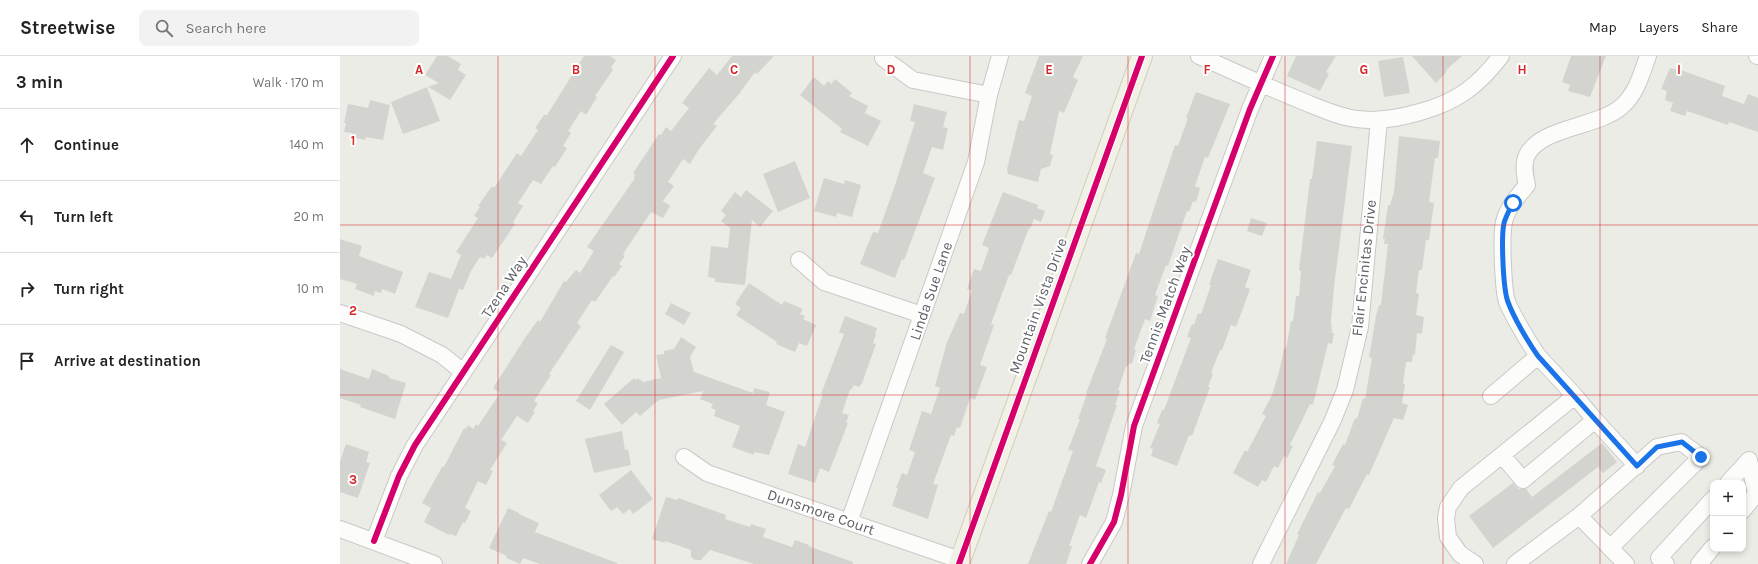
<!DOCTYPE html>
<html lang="en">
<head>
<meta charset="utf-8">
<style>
  :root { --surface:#fff; --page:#f2f2f2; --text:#222; --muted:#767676; --line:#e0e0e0 }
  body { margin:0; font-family:Karla,sans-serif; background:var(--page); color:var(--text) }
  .controls { position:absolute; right:12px; bottom:12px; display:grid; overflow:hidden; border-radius:8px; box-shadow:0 2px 6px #0003 }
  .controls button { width:36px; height:36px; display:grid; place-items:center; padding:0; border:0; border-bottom:1px solid var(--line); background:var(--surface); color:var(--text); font:20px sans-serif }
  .stop { position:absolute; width:12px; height:12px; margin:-9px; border:3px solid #1a73e8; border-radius:50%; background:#fff }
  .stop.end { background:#1a73e8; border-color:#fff; box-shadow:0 1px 4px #0008 }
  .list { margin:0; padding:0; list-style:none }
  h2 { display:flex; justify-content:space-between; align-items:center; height:52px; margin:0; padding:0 16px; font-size:17px }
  h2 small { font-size:13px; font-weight:400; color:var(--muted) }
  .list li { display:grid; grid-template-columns:26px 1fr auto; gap:12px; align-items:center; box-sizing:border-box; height:72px; padding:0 16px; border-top:1px solid var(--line) }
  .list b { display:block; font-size:15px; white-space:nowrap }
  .list em { font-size:13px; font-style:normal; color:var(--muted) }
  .icon { flex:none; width:22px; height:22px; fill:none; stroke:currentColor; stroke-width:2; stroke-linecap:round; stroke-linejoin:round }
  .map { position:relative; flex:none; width:1418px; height:508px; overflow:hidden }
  header { display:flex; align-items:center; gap:24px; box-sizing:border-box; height:56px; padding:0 20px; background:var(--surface); border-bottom:1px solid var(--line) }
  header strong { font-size:19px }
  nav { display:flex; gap:22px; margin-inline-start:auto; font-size:14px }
  .search { width:280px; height:36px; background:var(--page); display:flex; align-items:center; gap:10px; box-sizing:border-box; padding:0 14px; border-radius:8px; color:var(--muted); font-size:15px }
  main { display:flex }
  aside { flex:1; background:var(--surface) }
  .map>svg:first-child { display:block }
</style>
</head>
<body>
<header>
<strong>Streetwise</strong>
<div class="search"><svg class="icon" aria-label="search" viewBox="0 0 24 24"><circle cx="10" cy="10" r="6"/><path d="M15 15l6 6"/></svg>Search here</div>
<nav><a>Map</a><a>Layers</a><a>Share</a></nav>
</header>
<main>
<aside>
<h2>3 min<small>Walk · 170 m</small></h2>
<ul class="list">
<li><svg class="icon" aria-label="ahead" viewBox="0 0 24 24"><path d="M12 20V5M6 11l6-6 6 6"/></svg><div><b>Continue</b></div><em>140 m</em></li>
<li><svg class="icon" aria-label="left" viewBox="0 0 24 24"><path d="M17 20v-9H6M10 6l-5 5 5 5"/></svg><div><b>Turn left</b></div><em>20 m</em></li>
<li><svg class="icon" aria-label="right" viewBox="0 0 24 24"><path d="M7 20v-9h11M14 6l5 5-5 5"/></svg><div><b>Turn right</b></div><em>10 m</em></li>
<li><svg class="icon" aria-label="arrive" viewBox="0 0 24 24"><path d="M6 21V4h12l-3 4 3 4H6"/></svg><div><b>Arrive at destination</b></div></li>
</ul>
</aside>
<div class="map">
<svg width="1418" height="508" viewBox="0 0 1418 508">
  <rect width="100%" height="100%" fill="#ecece7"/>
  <path fill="#d3d3d0" d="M 97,0 L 108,0 L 121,8 L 118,14 L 126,19 L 110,44 L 88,31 L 99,27 L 85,19 Z
    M 244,0 L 270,0 L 276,4 L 271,12 L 273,14 L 255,40 L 257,41 L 246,59 L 241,55 L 228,75 L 231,77 L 223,90 L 227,92 L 215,111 L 213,110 L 201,128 L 193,124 L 178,147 L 183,150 L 173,166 L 175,168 L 152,202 L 147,199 L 144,203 L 140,201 L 131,215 L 123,234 L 119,233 L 108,262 L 75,251 L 89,216 L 111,223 L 121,199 L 116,196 L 138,162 L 134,160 L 140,151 L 138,150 L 152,130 L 154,132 L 177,97 L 181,100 L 198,74 L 195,72 L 204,59 L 207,59 Z
    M 392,0 L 434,0 L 417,18 L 415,16 L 399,38 L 373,68 L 377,70 L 359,93 L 350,108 L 343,103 L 328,126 L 334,130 L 323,145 L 330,150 L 323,162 L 311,156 L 283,198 L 285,200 L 279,208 L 282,210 L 274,221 L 273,220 L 255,246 L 252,244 L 237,267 L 241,270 L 209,318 L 211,319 L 194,345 L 198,347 L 193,355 L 195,356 L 188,367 L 177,360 L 161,384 L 167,387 L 150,414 L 153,415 L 146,429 L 138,425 L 125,452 L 131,455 L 125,467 L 123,466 L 116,480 L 110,478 L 109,479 L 84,466 L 91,452 L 82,447 L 102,411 L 104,411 L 124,372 L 126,373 L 128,369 L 133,373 L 136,368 L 138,370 L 160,337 L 153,332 L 185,282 L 198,264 L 200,266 L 224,225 L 226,226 L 236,214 L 240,217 L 254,195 L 247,191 L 295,122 L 294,121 L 295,119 L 293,117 L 319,78 L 321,79 L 326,71 L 331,75 L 349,52 L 342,47 L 369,12 L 377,19 Z
    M 699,0 L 743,0 L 733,21 L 738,24 L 724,57 L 719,55 L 710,98 L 713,99 L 710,110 L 701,113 L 698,126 L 668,118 L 667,113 L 679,64 L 684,65 L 692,40 L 685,37 Z
    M 956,0 L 996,0 L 986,16 L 989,18 L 980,35 L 947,20 Z
    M 1072,0 L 1122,0 L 1106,14 L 1107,15 L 1104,19 L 1096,27 Z
    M 1231,0 L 1266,0 L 1250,41 L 1228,35 L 1230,29 L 1222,26 Z
    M 1063,1 L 1070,37 L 1044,41 L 1038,5 Z
    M 1330,12 L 1338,14 L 1338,13 L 1385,30 L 1382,40 L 1404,48 L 1408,38 L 1418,42 L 1418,76 L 1389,66 L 1388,69 L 1347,55 L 1345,60 L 1330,55 L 1333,47 L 1325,44 L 1327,35 L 1321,33 Z
    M 474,21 L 484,30 L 488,25 L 491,28 L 495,23 L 512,37 L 509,40 L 528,50 L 525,57 L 541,65 L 528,90 L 500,76 L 502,73 L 460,39 Z
    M 87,31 L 100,65 L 63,78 L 51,46 Z
    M 856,36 L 890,48 L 868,102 L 865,101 L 855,130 L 860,132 L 856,146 L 853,145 L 849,156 L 847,155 L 828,210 L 826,209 L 815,239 L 818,240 L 810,265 L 805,263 L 794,293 L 796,294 L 792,308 L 789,307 L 788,311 L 786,310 L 778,334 L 780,335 L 775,349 L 777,349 L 756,410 L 766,414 L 761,427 L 759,426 L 746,462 L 740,459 L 729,490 L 732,490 L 726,508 L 688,508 L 709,455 L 711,456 L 733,395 L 728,394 L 740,363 L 738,363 L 747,338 L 746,337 L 767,283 L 765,282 L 796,197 L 799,198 L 835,89 L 838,90 L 848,62 L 846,62 Z
    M 30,44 L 50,49 L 43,84 L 26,81 L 25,84 L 11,81 L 12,77 L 4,76 L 6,67 L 4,67 L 8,48 L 28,52 Z
    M 574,48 L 607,56 L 603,71 L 608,72 L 603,94 L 592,91 L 583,117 L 595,122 L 564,204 L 562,203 L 555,222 L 520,208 L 533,176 L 538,177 L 555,129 L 575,66 L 570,65 Z
    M 1059,80 L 1100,85 L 1098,102 L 1095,102 L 1089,146 L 1094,147 L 1089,184 L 1086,184 L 1082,214 L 1079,214 L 1076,237 L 1079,238 L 1076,259 L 1084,261 L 1082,278 L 1077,277 L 1075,299 L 1073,298 L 1072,306 L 1066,306 L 1063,328 L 1065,328 L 1062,347 L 1068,349 L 1063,364 L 1054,362 L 1029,419 L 1027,418 L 1009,453 L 1006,452 L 976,508 L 946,508 L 959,479 L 957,478 L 978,436 L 980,437 L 995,410 L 992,409 L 1003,388 L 1005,389 L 1015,362 L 1017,363 L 1023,342 L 1025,343 L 1032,302 L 1029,301 L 1036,260 L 1039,249 L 1041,249 L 1048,188 L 1044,188 L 1045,183 L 1043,183 L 1048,149 L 1050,149 L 1054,136 Z
    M 977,85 L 1012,90 L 994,231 L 991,265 L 992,277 L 994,277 L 992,288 L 988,287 L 973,349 L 970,348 L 950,389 L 953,390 L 947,402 L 944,400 L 938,412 L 934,410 L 926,426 L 922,424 L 918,431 L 893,417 L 905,394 L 907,396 L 926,360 L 922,358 L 932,339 L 940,312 L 944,292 L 946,293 L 951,265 L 953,265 L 956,240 L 959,240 L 961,215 L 959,214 L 970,123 L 972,123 Z
    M 455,105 L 470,142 L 438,156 L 423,118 Z
    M 484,122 L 504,128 L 505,124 L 521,129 L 512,161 L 497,157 L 496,161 L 474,155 Z
    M 406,134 L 433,155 L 420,171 L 412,164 L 405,229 L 375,226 L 375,222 L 368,221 L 371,190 L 388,192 L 390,172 L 381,165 L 386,159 L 381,155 L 395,136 L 401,141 Z
    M 663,136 L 698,149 L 697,152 L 705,155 L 701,166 L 694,163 L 690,173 L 689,172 L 671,219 L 669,219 L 651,268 L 654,269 L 640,309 L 647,311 L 635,344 L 630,342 L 620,372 L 617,371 L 614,380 L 611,379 L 593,428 L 598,429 L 588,463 L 552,450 L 558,432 L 556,432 L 562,417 L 567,419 L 575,396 L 569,394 L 582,355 L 591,358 L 600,332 L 595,330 L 607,286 L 620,257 L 624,258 L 632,234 L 627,233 L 634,213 L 641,215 L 649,192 L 642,189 Z
    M 911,162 L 927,167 L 922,180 L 907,175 Z
    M 0,183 L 22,190 L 19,200 L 63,216 L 55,238 L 42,233 L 41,237 L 35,235 L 34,240 L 15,233 L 17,228 L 0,223 Z
    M 878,203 L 911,214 L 905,231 L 910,233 L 896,271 L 891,269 L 882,294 L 880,294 L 871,317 L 873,318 L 868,331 L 870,331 L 852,380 L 849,379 L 837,410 L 811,400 L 813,393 L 810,392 L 820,368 L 817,367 L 822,354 L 824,354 L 851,282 L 847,281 L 852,268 L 854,269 L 858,257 L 861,258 L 871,229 L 869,229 Z
    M 409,227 L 442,249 L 444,245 L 463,253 L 460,258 L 465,260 L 463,263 L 476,269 L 467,290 L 459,287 L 455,296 L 436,288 L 437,286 L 396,259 L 401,252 L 395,248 Z
    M 331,247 L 351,257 L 344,269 L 325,258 Z
    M 505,260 L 537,272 L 535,278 L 536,279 L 533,287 L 536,288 L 522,327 L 519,331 L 514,329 L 511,334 L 510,334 L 502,357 L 509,359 L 506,367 L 508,367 L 489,416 L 480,412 L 475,427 L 448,418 L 458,388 L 465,391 L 483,338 L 481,338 L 504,278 L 499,276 Z
    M 341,281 L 356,291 L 350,301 L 354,316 L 413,337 L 414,332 L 430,336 L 426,349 L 445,356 L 429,399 L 414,396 L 414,399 L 392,391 L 400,370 L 374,360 L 376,354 L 371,352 L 373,348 L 360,343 L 363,335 L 319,344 L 300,360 L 296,356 L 282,369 L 264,348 L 294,322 L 296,324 L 298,322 L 303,326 L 321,322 L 316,299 L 324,298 L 324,295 L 334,293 Z
    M 271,289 L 284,296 L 250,354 L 236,345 Z
    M 0,313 L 29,323 L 32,313 L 49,320 L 49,322 L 66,327 L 55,363 L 20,351 L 21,349 L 0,342 Z
    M 282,375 L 285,394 L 288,393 L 291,409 L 254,417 L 245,383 Z
    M 1262,387 L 1277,406 L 1263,417 L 1258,411 L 1153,492 L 1129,460 L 1173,427 L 1179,433 L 1186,433 L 1192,441 Z
    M 6,388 L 29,396 L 26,406 L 30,407 L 18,442 L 0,436 L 0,405 Z
    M 291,414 L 313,443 L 293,458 L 290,453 L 283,458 L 277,451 L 271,455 L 259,439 Z
    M 326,441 L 337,444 L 338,442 L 386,459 L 385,463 L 410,471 L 411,468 L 426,473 L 423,481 L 452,491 L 455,484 L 469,489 L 468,490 L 513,506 L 513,508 L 414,508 L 370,494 L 361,504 L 355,504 L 351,501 L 351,494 L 325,485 L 325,487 L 312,483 Z
    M 168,452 L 179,457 L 179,458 L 199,467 L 195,476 L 277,507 L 277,508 L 200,508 L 183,502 L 180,508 L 166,502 L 167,500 L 149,492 Z"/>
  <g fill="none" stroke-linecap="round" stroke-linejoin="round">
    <g stroke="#c8c8c8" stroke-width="18">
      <path id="minor" d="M 859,0 C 893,15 927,31 962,45 C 980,52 998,61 1017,63 C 1039,66 1059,62 1080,56 C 1117,46 1138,30 1161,0
        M 1417,0 L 1418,0
        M 543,2 L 573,24 L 649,39
        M 459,204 L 484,226 L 582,259
        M 0,257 L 61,278 L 102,299 L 123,316
        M 1198,300 C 1189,287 1173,260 1167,246 C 1163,233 1161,180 1164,166 C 1167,152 1178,140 1187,129 C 1185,121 1183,107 1187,99 C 1201,71 1258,71 1281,51 C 1297,37 1301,19 1308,0
        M 1255,364 L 1297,410
        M 1162,399 L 1183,424 L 1255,364 L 1235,340
        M 344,401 L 367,417 L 620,504
        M 1388,427 L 1409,404 L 1416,438 L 1403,454
        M 1239,460 L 1317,391 L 1341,386 L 1361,401 L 1270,492
        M 509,466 L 636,106 L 649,39 L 660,0
        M 0,473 L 94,508
        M 34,485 L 59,420 L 75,389 L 333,0
        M 750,508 L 774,466 L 781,439 L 794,370 L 910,53 L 933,0
        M 921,508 L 992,366 L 1005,334 L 1020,271 L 1039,64
        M 1135,508 L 1120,498 L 1108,481 L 1106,462 L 1108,451 L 1121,432 L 1235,340 L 1198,300 L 1151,340
        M 1175,508 L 1239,460 L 1286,508
        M 1326,508 L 1319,502 L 1373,443
        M 1359,508 L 1373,491"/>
    </g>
    <g stroke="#d3cdb6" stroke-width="22">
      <path id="major" d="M 619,508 L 802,0"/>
    </g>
    <use href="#minor" stroke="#fcfcfb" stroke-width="16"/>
    <use href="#major" stroke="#f2f1e8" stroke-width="20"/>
    <g stroke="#fff" stroke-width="8">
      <path id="cycleway" d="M 34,485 L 59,420 L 75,389 L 333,0
        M 619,508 L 802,0
        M 750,508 L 774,466 L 781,439 L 794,370 L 910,53 L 933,0"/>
    </g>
    <use href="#cycleway" stroke="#d6006c" stroke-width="6"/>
  </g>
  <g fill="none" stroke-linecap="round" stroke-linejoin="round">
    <path stroke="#1a73e8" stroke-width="5" d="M 1173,147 C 1170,153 1166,160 1164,167 C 1161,181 1163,233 1168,246 C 1174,262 1188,286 1198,300 L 1297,410 L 1317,391 L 1342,386 L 1361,401"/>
  </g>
  <path fill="none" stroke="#d62828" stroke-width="1" stroke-opacity="0.55" d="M 158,0 L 158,508M 315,0 L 315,508M 473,0 L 473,508M 630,0 L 630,508M 788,0 L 788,508M 945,0 L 945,508M 1103,0 L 1103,508M 1260,0 L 1260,508M 0,169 L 1418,169M 0,339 L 1418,339"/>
  <g text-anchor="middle" stroke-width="4" stroke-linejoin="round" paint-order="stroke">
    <g font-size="15" fill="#5d6065" stroke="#fff">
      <text transform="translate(1024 212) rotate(-84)" y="5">Flair Encinitas Drive</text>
      <text transform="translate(164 231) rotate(-57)" y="5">Tzena Way</text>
      <text transform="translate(591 235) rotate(-71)" y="5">Linda Sue Lane</text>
      <text transform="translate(825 249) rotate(-70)" y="5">Tennis Match Way</text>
      <text transform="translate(698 250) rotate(-70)" y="5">Mountain Vista Drive</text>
      <text transform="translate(481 456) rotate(19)" y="5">Dunsmore Court</text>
    </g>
  </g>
  <g font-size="13" text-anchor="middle" font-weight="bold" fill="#d62828" stroke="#fff" stroke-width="4" stroke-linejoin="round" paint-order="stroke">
    <text x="79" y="18">A</text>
    <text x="236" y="18">B</text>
    <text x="394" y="18">C</text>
    <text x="551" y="18">D</text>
    <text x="709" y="18">E</text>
    <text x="867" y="18">F</text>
    <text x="1024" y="18">G</text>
    <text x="1182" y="18">H</text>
    <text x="1339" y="18">I</text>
    <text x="13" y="89">1</text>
    <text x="13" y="259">2</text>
    <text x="13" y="428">3</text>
  </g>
</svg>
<div class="controls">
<button>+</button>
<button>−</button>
</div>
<div class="stop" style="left:1173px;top:147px"></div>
<div class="stop end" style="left:1361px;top:401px"></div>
</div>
</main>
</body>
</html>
